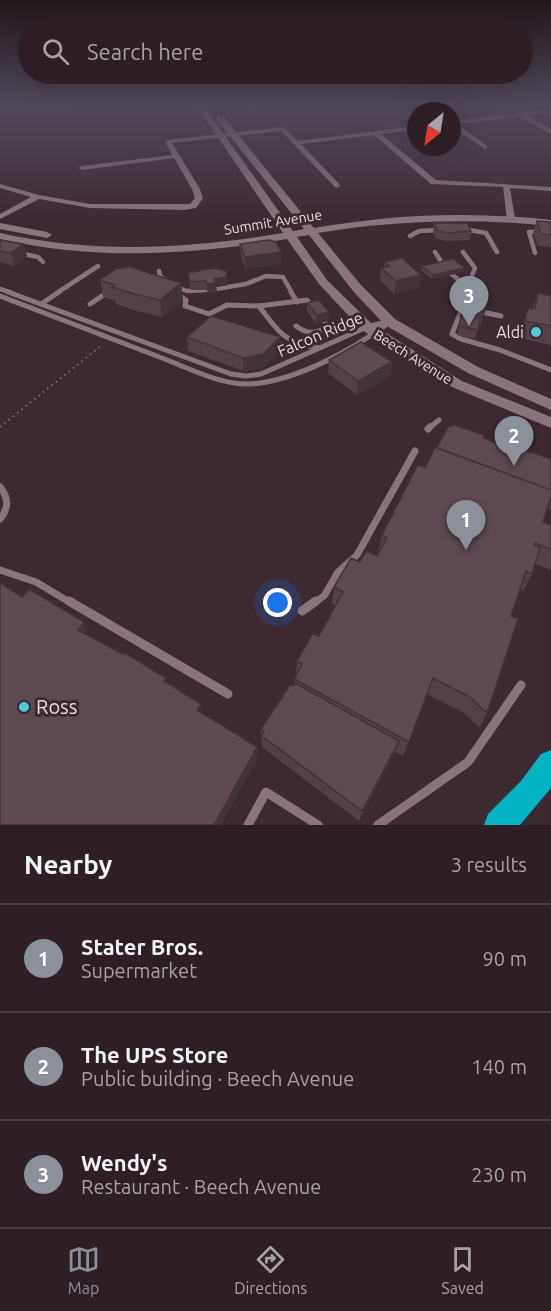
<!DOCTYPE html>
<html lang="en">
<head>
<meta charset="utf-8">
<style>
  :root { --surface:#2e1f26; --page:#3a2c32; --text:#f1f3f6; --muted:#a7a2a7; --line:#493d43; --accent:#8c9099 }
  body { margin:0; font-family:Ubuntu,sans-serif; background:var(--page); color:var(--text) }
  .compass { position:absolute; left:407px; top:102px; width:54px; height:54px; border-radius:50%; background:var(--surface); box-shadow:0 6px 24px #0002; rotate:210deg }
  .you { position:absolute; left:278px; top:603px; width:21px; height:21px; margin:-15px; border:4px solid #fff; border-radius:50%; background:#1a73e8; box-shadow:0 0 0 9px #1a73e833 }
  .badge { display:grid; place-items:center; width:39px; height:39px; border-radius:50%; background:var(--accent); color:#fff; font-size:20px; font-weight:700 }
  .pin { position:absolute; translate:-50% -50px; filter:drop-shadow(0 2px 3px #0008) }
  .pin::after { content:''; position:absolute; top:32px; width:21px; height:18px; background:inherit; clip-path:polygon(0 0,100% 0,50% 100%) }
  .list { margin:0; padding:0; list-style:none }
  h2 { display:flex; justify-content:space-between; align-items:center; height:78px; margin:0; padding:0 24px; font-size:26px }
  h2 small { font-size:20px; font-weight:400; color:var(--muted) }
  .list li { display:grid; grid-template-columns:39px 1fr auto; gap:18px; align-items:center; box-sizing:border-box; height:108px; padding:0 24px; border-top:2px solid var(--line) }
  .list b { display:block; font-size:22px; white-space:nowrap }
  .list p { margin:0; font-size:20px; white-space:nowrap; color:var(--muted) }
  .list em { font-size:20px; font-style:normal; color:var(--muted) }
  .icon { flex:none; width:33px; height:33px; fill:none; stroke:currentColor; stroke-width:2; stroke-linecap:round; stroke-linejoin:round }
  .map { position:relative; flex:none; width:551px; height:825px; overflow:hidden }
  .search { position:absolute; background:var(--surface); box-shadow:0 6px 24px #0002; left:18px; right:18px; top:18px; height:66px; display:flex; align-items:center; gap:15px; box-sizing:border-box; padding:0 21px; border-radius:33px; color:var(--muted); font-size:22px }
  .sheet { height:402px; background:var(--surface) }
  nav { display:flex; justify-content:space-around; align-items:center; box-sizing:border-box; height:84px; border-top:2px solid var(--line); background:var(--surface); font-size:16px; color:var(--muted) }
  nav a { display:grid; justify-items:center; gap:3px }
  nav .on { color:var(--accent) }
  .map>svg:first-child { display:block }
</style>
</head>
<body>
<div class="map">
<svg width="551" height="825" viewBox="0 0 551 825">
  <rect width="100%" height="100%" fill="#3d2932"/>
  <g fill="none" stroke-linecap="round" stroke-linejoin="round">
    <path stroke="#7e6c74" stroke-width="1.5" stroke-dasharray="1 2" stroke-linecap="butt" d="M 45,108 L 75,105"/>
    <path stroke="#7e6c74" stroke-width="2" stroke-dasharray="1.5 4" stroke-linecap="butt" d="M 0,427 L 102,345"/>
    <path stroke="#8a737d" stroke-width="4.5" d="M 464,229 L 486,233 L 497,252
      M 410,236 L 419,231 L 438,230
      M 435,252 L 447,271 L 477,293
      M 463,252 L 475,268 L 467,288
      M 19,253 L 38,257 L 43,262
      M 535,253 L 529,232 L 551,232
      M 159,271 L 160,276 L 167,281
      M 176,287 L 187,291 L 207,290
      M 0,289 L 12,293
      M 216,289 L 246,284 L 266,276 L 283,277 L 292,293
      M 57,293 L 98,266
      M 106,293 L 109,291"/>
    <path stroke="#8a737d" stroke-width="5" d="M 8,292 L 231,374 L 246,376 L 261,374 L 367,327 L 386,322
      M 291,292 L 297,302
      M 475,292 L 480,295
      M 177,294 L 186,300 L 185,306 L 209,314 L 227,305 L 259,306 L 307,300 L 313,308
      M 0,296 C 54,317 108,337 162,358 C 189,368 220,385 249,384 C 295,382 354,349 390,322
      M 41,304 L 59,292
      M 90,304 L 108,292
      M 259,306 C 278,332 285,343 319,348
      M 501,316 L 468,309 L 461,311 L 452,334 L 461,339 L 500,350 L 551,370
      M 296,326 C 306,334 315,334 326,328 L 325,321
      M 428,429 L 439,420"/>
    <path stroke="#8a737d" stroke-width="7" d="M 428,429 L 430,427
      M 0,487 C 9,498 9,508 0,519
      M 0,570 L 36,582 L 71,603
      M 314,603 L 324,596 L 338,572 L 357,555 L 415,451"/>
    <path stroke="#8a737d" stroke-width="9" d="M 69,601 L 228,694
      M 302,611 L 316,601
      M 248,825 L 266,792 L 318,825
      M 378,825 L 468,762 L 521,685"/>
    <path fill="#8a737d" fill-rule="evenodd" d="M 18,105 L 40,105 L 0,110 L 0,106 Z
      M 551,109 L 551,113 L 527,116 L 551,129 L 551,134 L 519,117 L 457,124 L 487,146 L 487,148 L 485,149 L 452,127 L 452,121 Z
      M 416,126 L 416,130 L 381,134 L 436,180 L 551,187 L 551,191 L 510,188 L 515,219 L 511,221 L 507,219 L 503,187 L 431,184 L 374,135 L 301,144 L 339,184 L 340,186 L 336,188 L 281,131 L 172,143 L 200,189 L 203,198 L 196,208 L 184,210 L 90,208 L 39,199 L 0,219 L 0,214 L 31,197 L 0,188 L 0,184 L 39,195 L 90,204 L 190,204 L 195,198 L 192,189 L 174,158 L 82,170 L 78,168 L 82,166 L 172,155 L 165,142 L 168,140 L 283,127 L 298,141 Z"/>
    <path fill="#8a737d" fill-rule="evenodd" d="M 196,105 L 203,105 L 293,231 L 304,229 L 217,120 L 217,116 L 223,116 L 314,228 C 393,214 471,211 551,220 L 551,226 C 472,218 396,220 318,233 L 361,285 L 395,319 L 478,367 L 551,399 L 551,410 L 468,373 L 385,325 L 353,291 L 309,235 L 297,237 L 327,280 L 372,324 L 462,381 L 551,417 L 551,428 L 452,387 L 362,330 L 319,284 L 287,239 C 191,255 96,261 0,239 L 0,233 C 95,254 188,249 283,233 Z
      M 0,223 L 47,232 L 52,235 L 47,238 L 0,229 Z"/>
    <path fill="#04b3c4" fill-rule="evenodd" d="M 551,750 L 551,788 L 520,825 L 484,825 L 488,814 L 521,781 L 541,754 Z"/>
  </g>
  <path fill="#523f47" d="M 537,221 L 551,222 L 551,247 L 538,246 L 533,233 Z
    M 434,223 L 471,231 L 470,240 L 446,241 L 436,239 L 433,231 Z
    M 0,240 L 23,244 L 27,256 L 14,266 L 0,262 Z
    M 240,244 L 281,264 L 245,269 L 241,256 Z
    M 385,262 L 419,288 L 394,294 L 380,280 L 381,268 L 384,267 Z
    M 422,266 L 464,272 L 432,279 L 421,270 Z
    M 188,273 L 228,285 L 216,287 L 217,292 L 208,293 L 207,290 L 191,290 L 189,282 Z
    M 100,280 L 181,283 L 183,300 L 162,317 L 137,311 L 116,304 L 115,301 L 103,297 Z
    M 538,293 L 551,296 L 551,345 L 519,338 L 528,308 L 532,309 Z
    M 307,303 L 329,312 L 328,321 L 316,324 L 307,311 Z
    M 486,307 L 480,326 L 479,326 L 475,339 L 457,335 L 462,313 L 468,309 Z
    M 187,337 L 280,350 L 263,368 L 244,371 L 188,351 Z
    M 329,360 L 392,362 L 390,376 L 357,395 L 328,373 Z
    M 483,439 L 511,449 L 551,459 L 551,510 L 547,508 L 543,522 L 551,525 L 551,570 L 535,564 L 532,574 L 523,591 L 520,589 L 511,616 L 487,713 L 479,728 L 463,712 L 427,694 L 403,756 L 395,752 L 359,821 L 262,747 L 261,729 L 294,685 L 294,679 L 296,676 L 297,661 L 319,636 L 336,606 L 332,604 L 334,587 L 360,562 L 377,556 L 378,553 L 382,535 L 437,448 Z"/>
  <path fill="#423339" d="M 23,244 L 27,256 L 14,266 L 11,253 Z
    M 281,252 L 281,264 L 245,269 L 245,257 Z
    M 465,268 L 464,272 L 432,279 L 433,275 Z
    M 421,275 L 419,288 L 394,294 L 396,281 Z
    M 227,277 L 228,285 L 216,287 L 217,292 L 208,293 L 207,284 L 214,279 Z
    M 181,283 L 183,300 L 162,317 L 160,300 Z
    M 329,312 L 328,321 L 316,324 L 317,315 Z
    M 280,337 L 280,350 L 263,368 L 244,371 L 243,358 Z
    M 392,362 L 390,376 L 357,395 L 358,381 Z
    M 84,622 L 89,635 L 78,630 Z
    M 201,704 L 203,716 L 197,710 Z
    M 399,741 L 395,752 L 359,821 L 362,811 Z
    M 257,747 L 258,758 L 221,825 L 214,825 Z"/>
  <path fill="#5f4952" stroke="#423339" stroke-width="1.5" d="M 537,221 L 551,222 L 551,235 L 541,234 Z
    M 434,223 L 467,223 L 471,231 L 448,233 L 438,231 Z
    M 0,240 L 23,244 L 11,253 L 0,251 Z
    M 269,240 L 276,242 L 281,252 L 245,257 L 240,244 Z
    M 402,258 L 421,275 L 396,281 L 381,268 L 389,266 L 385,262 Z
    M 453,259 L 465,268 L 433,275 L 422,266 Z
    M 130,267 L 181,283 L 160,300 L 134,294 L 112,287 L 115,285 L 100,280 L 116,269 Z
    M 214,268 L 226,271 L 227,277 L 214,279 L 216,283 L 207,284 L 206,281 L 190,282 L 188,273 Z
    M 538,293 L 551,296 L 551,326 L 525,321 L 528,308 L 535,309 Z
    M 319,300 L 329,312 L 317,315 L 307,303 Z
    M 469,304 L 486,307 L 482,317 L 480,317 L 478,330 L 459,326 L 462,313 L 465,309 L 468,309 Z
    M 211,316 L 280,337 L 263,354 L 243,358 L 187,337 Z
    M 361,342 L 392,362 L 358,381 L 329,360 Z
    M 454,425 L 484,435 L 483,438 L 511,449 L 528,451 L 551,459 L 551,490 L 437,448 L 448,427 Z
    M 435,447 L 551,490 L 551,496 L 543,522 L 551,525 L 551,549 L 535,543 L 534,545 L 540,548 L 532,574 L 526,571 L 511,616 L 518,619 L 487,713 L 470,697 L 433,678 L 409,742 L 294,679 L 302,664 L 297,661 L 313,633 L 319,636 L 343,592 L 334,587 L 351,558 L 360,562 L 366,551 L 377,556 L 387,538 L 382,535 L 412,476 L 418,465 L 425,468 Z
    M 0,583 L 22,597 L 29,589 L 84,622 L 78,630 L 124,655 L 125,653 L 166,678 L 164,681 L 201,704 L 197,710 L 257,747 L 214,825 L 0,825 Z
    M 295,683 L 399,741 L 362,811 L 262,736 L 264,732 L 261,729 L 290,685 L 293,686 Z"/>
  <linearGradient id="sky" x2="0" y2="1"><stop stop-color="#22171c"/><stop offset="0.48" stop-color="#51495a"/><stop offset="1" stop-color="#51495a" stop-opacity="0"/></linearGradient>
  <rect width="551" height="220" fill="url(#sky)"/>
  <g fill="#52cbd9" stroke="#3d2932" stroke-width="2">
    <circle cx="536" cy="332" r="6"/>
    <circle cx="24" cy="707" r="6"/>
  </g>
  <g text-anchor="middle" stroke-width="6" stroke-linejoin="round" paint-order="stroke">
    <g font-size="14" fill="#e6d9de" stroke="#3d2932">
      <text transform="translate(273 222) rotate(-9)" y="5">Summit Avenue</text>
      <text transform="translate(413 357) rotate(32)" y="5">Beech Avenue</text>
    </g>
    <g font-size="16" fill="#e6d9de" stroke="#3d2932" text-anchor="end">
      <text x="524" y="338">Aldi</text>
    </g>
    <g font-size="16" fill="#e6d9de" stroke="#3d2932">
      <text transform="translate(320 334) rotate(-23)" y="6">Falcon Ridge</text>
    </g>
    <g font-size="20" fill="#e6d9de" stroke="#3d2932" text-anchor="start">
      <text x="36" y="714">Ross</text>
    </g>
  </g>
</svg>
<svg class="compass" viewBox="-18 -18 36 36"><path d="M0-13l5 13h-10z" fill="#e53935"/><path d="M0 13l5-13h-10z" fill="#a7a2a7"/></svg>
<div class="you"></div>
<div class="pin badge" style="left:466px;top:550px">1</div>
<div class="pin badge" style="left:514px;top:466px">2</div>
<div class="pin badge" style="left:469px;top:326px">3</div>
<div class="search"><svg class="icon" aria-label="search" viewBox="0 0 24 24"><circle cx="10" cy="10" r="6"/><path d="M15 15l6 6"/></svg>Search here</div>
</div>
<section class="sheet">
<h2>Nearby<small>3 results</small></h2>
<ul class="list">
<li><span class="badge">1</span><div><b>Stater Bros.</b><p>Supermarket</p></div><em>90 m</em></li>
<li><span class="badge">2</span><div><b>The UPS Store</b><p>Public building · Beech Avenue</p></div><em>140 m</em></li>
<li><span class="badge">3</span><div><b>Wendy's</b><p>Restaurant · Beech Avenue</p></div><em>230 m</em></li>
</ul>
</section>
<nav>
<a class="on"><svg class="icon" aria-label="map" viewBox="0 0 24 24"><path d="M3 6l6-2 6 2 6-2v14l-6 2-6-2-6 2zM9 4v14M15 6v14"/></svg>Map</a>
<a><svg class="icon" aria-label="directions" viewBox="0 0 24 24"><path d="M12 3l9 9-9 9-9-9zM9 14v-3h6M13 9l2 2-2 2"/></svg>Directions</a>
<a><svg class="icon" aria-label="saved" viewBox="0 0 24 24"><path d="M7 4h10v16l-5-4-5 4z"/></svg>Saved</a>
</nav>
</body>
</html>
